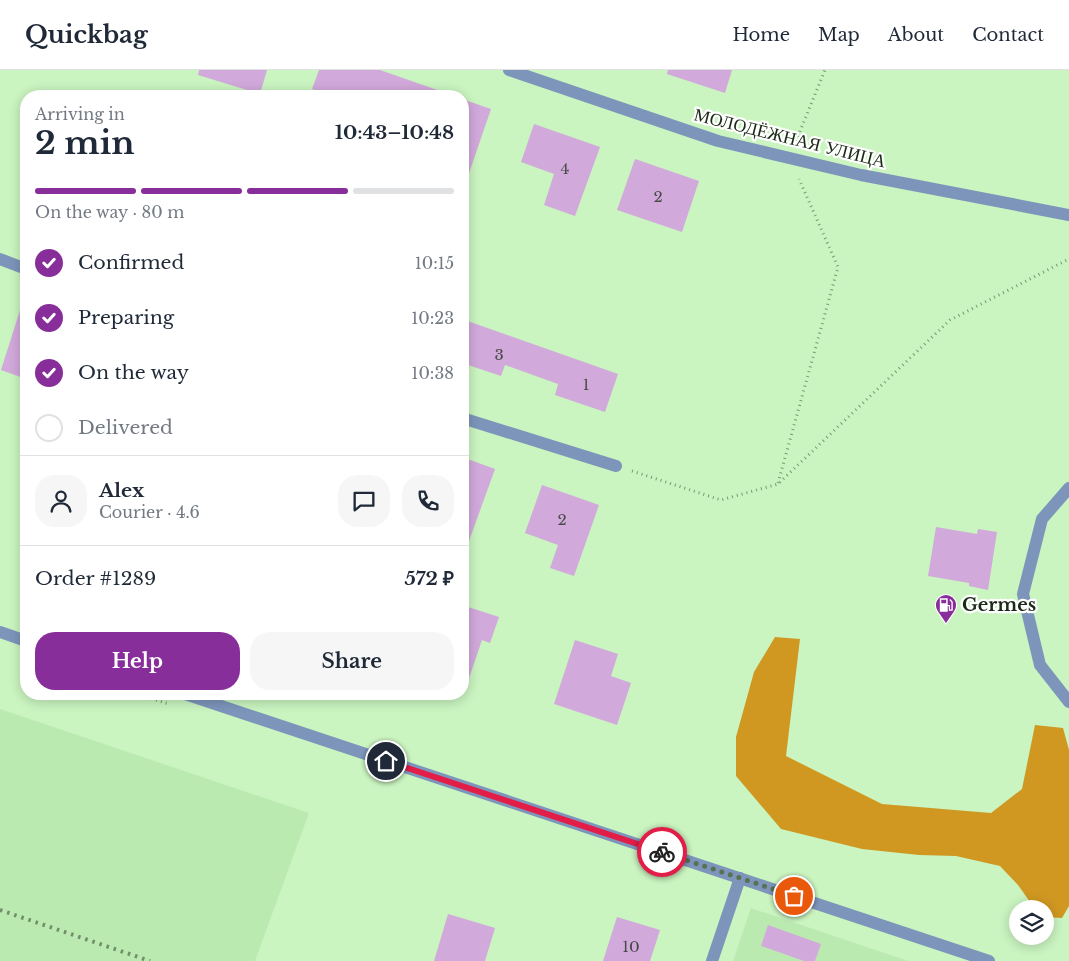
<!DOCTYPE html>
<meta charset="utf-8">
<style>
body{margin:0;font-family:"Libre Baskerville",serif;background:#f6f6f7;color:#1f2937;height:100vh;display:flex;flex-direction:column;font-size:19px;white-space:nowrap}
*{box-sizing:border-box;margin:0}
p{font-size:16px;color:#747a83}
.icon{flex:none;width:28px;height:28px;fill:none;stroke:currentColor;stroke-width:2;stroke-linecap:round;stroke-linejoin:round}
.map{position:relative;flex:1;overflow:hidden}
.side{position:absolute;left:20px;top:20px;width:449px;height:610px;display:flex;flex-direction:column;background:#fff;border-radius:20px;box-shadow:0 2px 12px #0003}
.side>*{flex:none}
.tools{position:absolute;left:1009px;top:830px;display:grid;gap:10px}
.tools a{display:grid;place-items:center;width:45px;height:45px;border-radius:50%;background:#fff;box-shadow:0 2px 12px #0003;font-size:25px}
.pin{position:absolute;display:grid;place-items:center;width:42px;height:42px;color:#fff;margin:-21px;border:2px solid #fff;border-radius:50%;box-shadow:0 1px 5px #0007}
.courier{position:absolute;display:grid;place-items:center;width:50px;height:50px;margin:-25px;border:4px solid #e11d48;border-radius:50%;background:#fff;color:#222;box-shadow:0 1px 6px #0007}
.head em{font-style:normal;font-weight:800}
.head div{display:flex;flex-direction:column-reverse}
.head{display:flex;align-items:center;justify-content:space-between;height:85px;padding:0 15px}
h1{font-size:32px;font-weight:800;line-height:38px}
.bar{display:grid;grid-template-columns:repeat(4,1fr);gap:8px 5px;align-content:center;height:60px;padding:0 15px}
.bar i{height:6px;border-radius:4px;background:#e0e1e3}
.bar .current{background:#872e9a}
.bar p{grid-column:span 4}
.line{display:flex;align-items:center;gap:12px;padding:0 15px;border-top:1px solid #e0e1e3}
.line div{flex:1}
.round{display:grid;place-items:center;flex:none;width:52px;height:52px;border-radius:20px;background:#f6f6f7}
ol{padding:0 15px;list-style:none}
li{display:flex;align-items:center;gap:15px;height:55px}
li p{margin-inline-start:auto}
li .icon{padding:5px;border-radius:50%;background:#872e9a;color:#fff;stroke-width:4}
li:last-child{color:#747a83}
li i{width:28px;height:28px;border:2px solid #e0e1e3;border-radius:50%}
.primary-button{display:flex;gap:10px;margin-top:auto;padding:10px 15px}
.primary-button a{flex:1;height:58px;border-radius:20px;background:#872e9a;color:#fff;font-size:20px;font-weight:800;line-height:58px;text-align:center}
.primary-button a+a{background:#f6f6f7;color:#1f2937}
header{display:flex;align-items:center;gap:30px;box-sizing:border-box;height:70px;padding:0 25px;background:#fff;border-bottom:1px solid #e0e1e3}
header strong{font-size:24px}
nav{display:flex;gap:28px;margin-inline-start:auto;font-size:18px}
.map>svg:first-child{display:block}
.built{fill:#bbeab1}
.forest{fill:#d09821}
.building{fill:#d1a9db}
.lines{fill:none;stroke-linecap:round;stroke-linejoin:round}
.path{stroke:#7b9973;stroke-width:3;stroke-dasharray:1 4;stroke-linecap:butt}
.minor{stroke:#7d95bb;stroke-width:12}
.rail{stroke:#718e6a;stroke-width:4;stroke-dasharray:2.5 5;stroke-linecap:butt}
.done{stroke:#587152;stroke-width:5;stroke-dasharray:0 9}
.route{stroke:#e11d48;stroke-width:6}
.labels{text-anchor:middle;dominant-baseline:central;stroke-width:4.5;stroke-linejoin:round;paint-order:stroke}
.number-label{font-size:15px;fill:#484a47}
.street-label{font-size:18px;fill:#1a2a16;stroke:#fff}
.poi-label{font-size:18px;font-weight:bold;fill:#1a2a16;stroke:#fff;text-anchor:start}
</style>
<header>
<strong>Quickbag</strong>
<nav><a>Home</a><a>Map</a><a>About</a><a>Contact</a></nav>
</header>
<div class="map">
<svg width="1069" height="891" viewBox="0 0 1069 891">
<rect width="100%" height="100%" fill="#caf4c0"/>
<g class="built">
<path d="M 0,639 L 309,743 L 255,891 L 0,891 Z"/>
<path d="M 751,838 L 908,891 L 733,891 Z"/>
</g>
<path class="forest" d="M 775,567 L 800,569 L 786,686 L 882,734 L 991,743 L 1022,719 L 1035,655 L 1063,658 L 1069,680 L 1069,836 L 1062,848 L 1045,847 L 1045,839 L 1035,839 L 1018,815 L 1000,796 L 956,786 L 919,785 L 862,779 L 781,759 L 736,706 L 736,667 L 754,602 Z"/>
<g class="building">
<path d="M 199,0 L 267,0 L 260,24 L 198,5 Z"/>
<path d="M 319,0 L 380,0 L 446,23 L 446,26 L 332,26 L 312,19 Z"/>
<path d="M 668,0 L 732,0 L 725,23 L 667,4 Z"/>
<path d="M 462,29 L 491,39 L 466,112 L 462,112 Z"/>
<path d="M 534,54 L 600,77 L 575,146 L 544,135 L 554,104 L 521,92 Z"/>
<path d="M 635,89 L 699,111 L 682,162 L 617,140 Z"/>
<path d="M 22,234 L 26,235 L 26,309 L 1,300 Z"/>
<path d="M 462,249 L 618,304 L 605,342 L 555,325 L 558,314 L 505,295 L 501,306 L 462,293 Z"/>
<path d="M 462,387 L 495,399 L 465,482 L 462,482 Z"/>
<path d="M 542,415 L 599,435 L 574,506 L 550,498 L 558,475 L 525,463 Z"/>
<path d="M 936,457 L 977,464 L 978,459 L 997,462 L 988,520 L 969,516 L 969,513 L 928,506 Z"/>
<path d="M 462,535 L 499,547 L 490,573 L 482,570 L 466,617 L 462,617 Z"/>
<path d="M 575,570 L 618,584 L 611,606 L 631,613 L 617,655 L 554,634 Z"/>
<path d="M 448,844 L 495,858 L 485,891 L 434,891 Z"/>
<path d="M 617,847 L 660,860 L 650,891 L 603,891 Z"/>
<path d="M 768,855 L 821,874 L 815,891 L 804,891 L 761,876 Z"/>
</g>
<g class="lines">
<g class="path">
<path d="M 796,71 L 825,0"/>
<path d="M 632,401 L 721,430 L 778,414 L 950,250 L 1069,189"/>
<path d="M 778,413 L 838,197 L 799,109"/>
<path d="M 137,624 L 169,634"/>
</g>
<g class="minor">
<path d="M 509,0 L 718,71 L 861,105 L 1069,145"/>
<path d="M 0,189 L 26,199"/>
<path d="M 462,348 L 616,396"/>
<path d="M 1069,418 L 1042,449 L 1023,524 L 1040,595 L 1069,632"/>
<path d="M 0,562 L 26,571"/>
<path d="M 185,624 L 989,891"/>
<path d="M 712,891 L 740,808"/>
</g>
<path class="rail" d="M 0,840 L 150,891"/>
</g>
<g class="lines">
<path class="done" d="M 662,782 L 794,826"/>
<path class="route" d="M 386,691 L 662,782"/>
</g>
<defs>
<g id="fuel-pin" transform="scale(1.125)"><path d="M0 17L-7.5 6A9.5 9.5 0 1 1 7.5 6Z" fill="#872e9a" stroke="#fff"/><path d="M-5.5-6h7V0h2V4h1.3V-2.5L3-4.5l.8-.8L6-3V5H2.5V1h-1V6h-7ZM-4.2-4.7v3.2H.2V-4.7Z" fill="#fff"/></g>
</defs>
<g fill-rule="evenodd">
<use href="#fuel-pin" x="946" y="535"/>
</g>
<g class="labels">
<g class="number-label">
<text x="565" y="98">4</text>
<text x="658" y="126">2</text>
<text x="499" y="284">3</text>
<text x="586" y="314">1</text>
<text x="562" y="449">2</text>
<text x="631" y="876">10</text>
</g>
<g class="street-label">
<text transform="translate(790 68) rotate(14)">МОЛОДЁЖНАЯ УЛИЦА</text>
</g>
<g class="poi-label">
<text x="962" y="535">Germes</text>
</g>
</g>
</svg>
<div class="tools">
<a><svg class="icon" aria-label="layers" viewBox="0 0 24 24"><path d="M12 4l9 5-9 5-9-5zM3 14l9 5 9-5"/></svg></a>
</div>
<div class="pin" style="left:794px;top:826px;background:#ea580c"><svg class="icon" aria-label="bag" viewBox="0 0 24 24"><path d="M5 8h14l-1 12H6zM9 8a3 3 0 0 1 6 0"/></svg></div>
<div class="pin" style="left:386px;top:691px;background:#1f2937"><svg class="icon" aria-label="home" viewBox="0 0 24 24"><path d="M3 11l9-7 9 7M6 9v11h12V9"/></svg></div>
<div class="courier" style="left:662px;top:782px"><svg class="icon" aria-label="bike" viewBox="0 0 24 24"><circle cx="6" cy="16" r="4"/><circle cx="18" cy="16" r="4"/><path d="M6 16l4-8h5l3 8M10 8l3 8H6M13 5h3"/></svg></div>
<section class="side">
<div class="head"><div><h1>2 min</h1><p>Arriving in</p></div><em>10:43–10:48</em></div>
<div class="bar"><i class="current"></i><i class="current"></i><i class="current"></i><i></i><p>On the way · 80 m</p></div>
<ol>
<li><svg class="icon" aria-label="check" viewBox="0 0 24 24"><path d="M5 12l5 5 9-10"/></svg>Confirmed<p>10:15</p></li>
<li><svg class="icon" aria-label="check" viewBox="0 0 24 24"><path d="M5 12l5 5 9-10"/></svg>Preparing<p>10:23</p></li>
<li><svg class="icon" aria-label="check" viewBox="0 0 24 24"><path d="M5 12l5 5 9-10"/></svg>On the way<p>10:38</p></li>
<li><i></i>Delivered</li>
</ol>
<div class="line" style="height:90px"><a class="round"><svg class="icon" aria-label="person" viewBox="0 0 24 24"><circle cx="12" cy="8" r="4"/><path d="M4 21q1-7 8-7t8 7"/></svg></a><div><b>Alex</b><p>Courier · 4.6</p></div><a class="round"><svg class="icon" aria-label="chat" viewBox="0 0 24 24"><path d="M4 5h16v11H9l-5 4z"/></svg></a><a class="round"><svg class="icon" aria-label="phone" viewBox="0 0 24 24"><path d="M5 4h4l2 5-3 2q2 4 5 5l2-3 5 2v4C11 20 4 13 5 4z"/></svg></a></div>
<div class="line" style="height:65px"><div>Order #1289</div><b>572 ₽</b></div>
<div class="primary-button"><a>Help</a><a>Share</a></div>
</section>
</div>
